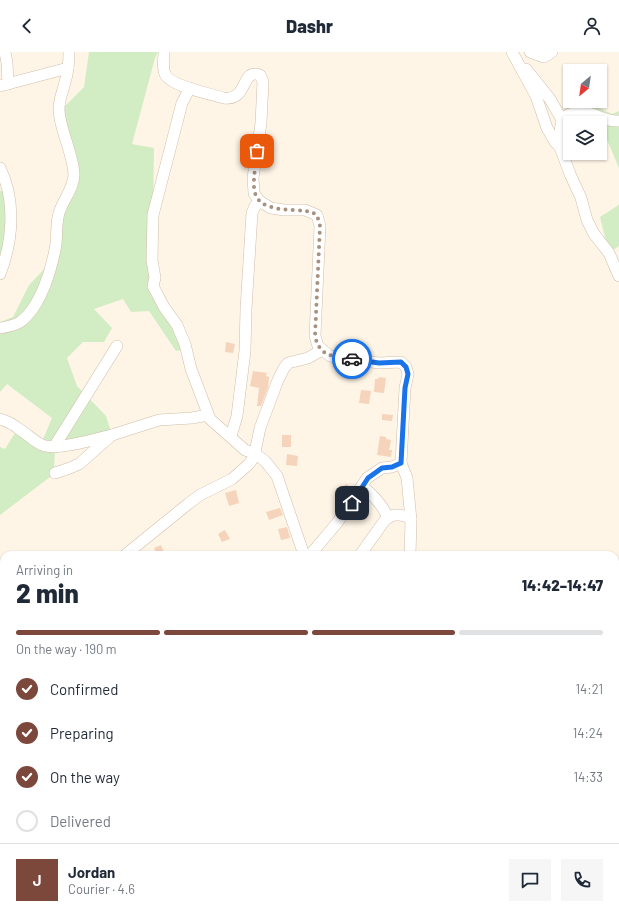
<!DOCTYPE html>
<meta charset="utf-8">
<style>
body{margin:0;font-family:Barlow,sans-serif;background:#f6f6f7;color:#1f2937;height:100vh;display:flex;flex-direction:column;font-size:15px;white-space:nowrap}
*{box-sizing:border-box;margin:0}
p{font-size:13px;color:#747a83}
.icon{flex:none;width:22px;height:22px;fill:none;stroke:currentColor;stroke-width:2;stroke-linecap:round;stroke-linejoin:round}
.map{position:relative;flex:1;overflow:hidden}
.side{position:absolute;left:0px;top:499px;width:619px;height:372px;display:flex;flex-direction:column;background:#fff;border-radius:12px 12px 0 0;box-shadow:0 1px 3px #0004}
.side>*{flex:none}
.needle{width:26px;rotate:209deg}
.tools{position:absolute;left:563px;top:12px;display:grid;gap:8px}
.tools a{display:grid;place-items:center;width:44px;height:44px;border-radius:0px;background:#fff;box-shadow:0 1px 3px #0004;font-size:20px}
.pin{position:absolute;display:grid;place-items:center;width:34px;height:34px;color:#fff;margin:-17px;border-radius:8px;box-shadow:0 2px 6px #0006}
.courier{position:absolute;display:grid;place-items:center;width:40px;height:40px;margin:-20px;border:3px solid #1a73e8;border-radius:50%;background:#fff;color:#222;box-shadow:0 1px 5px #0007}
.headline em{font-style:normal;font-weight:800}
.headline div{display:flex;flex-direction:column-reverse}
.headline{display:flex;align-items:center;justify-content:space-between;height:68px;padding:0 16px}
h1{font-size:26px;font-weight:800;line-height:30px}
.bar{display:grid;grid-template-columns:repeat(4,1fr);gap:6px 4px;align-content:center;height:48px;padding:0 16px}
.bar i{height:5px;border-radius:3px;background:#e0e1e3}
.bar .on{background:#7d483c}
.bar p{grid-column:span 4}
.line{display:flex;align-items:center;gap:10px;padding:0 16px;border-top:1px solid #e0e1e3}
.line div{flex:1}
.round{display:grid;place-items:center;flex:none;width:42px;height:42px;border-radius:0px;background:#f6f6f7}
ol{padding:0 16px;list-style:none}
li{display:flex;align-items:center;gap:12px;height:44px}
li p{margin-inline-start:auto}
li .icon{padding:4px;border-radius:50%;background:#7d483c;color:#fff;stroke-width:4}
li:last-child{color:#747a83}
li i{width:22px;height:22px;border:2px solid #e0e1e3;border-radius:50%}
header{display:flex;justify-content:space-between;align-items:center;height:52px;padding:0 16px;background:#fff;font-size:18px;font-weight:800}
.map>svg:first-child{display:block}
.green{fill:#d2edc3}
.building{fill:#f5d4bb}
.lines{fill:none;stroke-linecap:round;stroke-linejoin:round}
.minor-casing{stroke:#d0bdaa;stroke-width:12}
.minor{stroke:#fff;stroke-width:11}
.done{stroke:#a8917f;stroke-width:4;stroke-dasharray:0 7.2}
.route{stroke:#1a73e8;stroke-width:5}
</style>
<header><svg class="icon" aria-label="back" viewBox="0 0 24 24"><path d="M15 5l-7 7 7 7"/></svg>Dashr<svg class="icon" aria-label="person" viewBox="0 0 24 24"><circle cx="12" cy="8" r="4"/><path d="M4 21q1-7 8-7t8 7"/></svg></header>
<div class="map">
<svg width="619" height="871" viewBox="0 0 619 871">
<rect width="100%" height="100%" fill="#fef5e6"/>
<g class="green">
<path d="M 89,0 L 158,0 L 155,6 L 132,92 L 154,96 L 152,218 L 171,264 L 182,298 L 176,299 L 149,259 L 131,260 L 123,247 L 94,257 L 112,276 L 104,290 L 83,290 L 67,306 L 77,334 L 106,364 L 112,383 L 55,395 L 54,422 L 0,463 L 0,395 L 5,397 L 18,376 L 41,392 L 52,366 L 7,332 L 0,340 L 0,270 L 13,265 L 29,233 L 53,208 L 73,130 L 61,68 L 65,54 L 84,35 Z"/>
<path d="M 585,49 L 612,62 L 619,59 L 619,116 L 605,83 L 600,81 L 600,71 L 574,70 L 568,55 Z"/>
<path d="M 0,139 L 3,139 L 9,192 L 0,222 Z"/>
<path d="M 619,152 L 619,194 L 609,201 L 600,165 L 617,154 Z"/>
<path d="M 615,759 L 619,761 L 619,852 L 615,849 Z"/>
</g>
<g class="building">
<path d="M 226,290 L 235,292 L 233,301 L 225,300 Z"/>
<path d="M 253,319 L 267,321 L 266,324 L 269,325 L 268,336 L 261,354 L 257,354 L 259,336 L 250,334 Z"/>
<path d="M 379,325 L 386,326 L 384,341 L 374,340 L 375,327 L 378,327 Z"/>
<path d="M 361,338 L 371,339 L 369,352 L 359,351 Z"/>
<path d="M 382,362 L 393,363 L 392,369 L 382,368 Z"/>
<rect x="282" y="383" width="9" height="12"/>
<path d="M 380,384 L 386,385 L 386,387 L 391,388 L 389,398 L 392,398 L 391,405 L 377,403 Z"/>
<path d="M 287,402 L 298,404 L 297,414 L 286,413 Z"/>
<path d="M 346,432 L 352,436 L 345,446 L 337,441 Z"/>
<path d="M 236,438 L 239,451 L 229,454 L 225,441 Z"/>
<path d="M 280,456 L 283,463 L 269,468 L 266,460 Z"/>
<path d="M 287,475 L 290,486 L 281,488 L 278,477 Z"/>
<path d="M 225,478 L 230,487 L 222,490 L 218,482 Z"/>
<path d="M 161,493 L 165,503 L 157,503 L 154,496 Z"/>
</g>
<g class="lines">
<g class="minor-casing">
<g id="minor">
<path d="M 5,0 L 7,11 L 8,32"/>
<path d="M 164,0 C 164,7 162,15 165,22 C 170,34 211,42 224,46 C 249,49 240,16 260,23 L 263,30 L 261,71 L 253,126 L 254,141 L 259,149 L 271,156 L 284,158 L 305,158 L 317,163 L 320,174 L 315,284 L 318,294 L 330,304 L 379,311 L 401,310 L 406,315 L 408,322 L 405,336 L 401,411 L 407,426 L 411,468 L 410,503"/>
<path d="M 512,0 L 536,44 L 547,76 L 555,90 L 560,95 L 570,122 L 581,146 L 587,168 L 594,182 L 609,201 L 619,224"/>
<path d="M 530,0 L 544,5 L 552,0"/>
<path d="M 526,17 L 550,47 L 562,68"/>
<path d="M 0,34 L 68,16"/>
<path d="M 190,36 L 182,51 L 153,163 L 152,208 L 155,226 L 153,234 L 164,255 L 177,273 L 185,292 L 191,317 L 210,367 L 245,398 L 254,401 L 265,409 L 277,424 L 304,503"/>
<path d="M 560,95 C 560,87 559,77 562,70 C 566,59 583,58 592,62 C 601,65 609,70 619,69"/>
<path d="M 0,116 C 16,148 13,189 0,222"/>
<path d="M 0,276 C 7,275 14,274 20,270 C 41,255 52,216 56,192 C 57,182 56,171 59,161 C 63,148 74,136 74,122 C 73,101 59,76 59,57 C 59,47 63,39 65,30 C 68,21 69,10 69,0"/>
<path d="M 0,367 C 7,369 13,372 19,377 C 27,382 34,389 42,393 C 56,399 96,387 112,383 L 79,412 L 70,416 L 55,421"/>
<path d="M 112,383 L 159,368 L 192,366 L 208,363"/>
<path d="M 231,384 L 237,364 L 245,299 L 246,257 L 252,161 L 255,154 L 260,149"/>
<path d="M 54,395 L 117,294"/>
<path d="M 362,434 C 373,443 383,453 388,466"/>
<path d="M 125,503 L 188,452 L 200,443 L 232,427 L 249,412 L 254,405 L 260,376 L 278,328 L 284,316 L 288,311 L 308,306 L 322,298"/>
<path d="M 310,503 L 337,471 L 367,426 L 382,416 L 392,415 L 401,411"/>
<path d="M 360,503 L 385,468 C 395,460 400,463 411,466"/>
<path d="M 0,581 L 4,583"/>
<path d="M 0,669 L 4,669"/>
<path d="M 615,722 L 619,728"/>
<path d="M 0,766 L 4,767"/>
<path d="M 525,867 L 538,871"/>
<path d="M 207,871 L 210,867"/>
<path d="M 413,871 L 415,867"/>
</g>
</g>
<use href="#minor" class="minor"/>
</g>
<g class="lines">
<path class="done" d="M 257,99 C 253,138 245,156 293,158 C 302,159 309,158 317,163 L 320,174 L 315,284 C 320,306 334,304 352,307"/>
<path class="route" d="M 352,451 L 368,426 L 382,416 L 392,415 L 401,411 L 405,336 L 408,322 L 406,315 L 401,310 L 379,311 L 352,307"/>
</g>
</svg>
<div class="tools">
<a><svg class="needle" viewBox="-14 -14 28 28"><path d="M0-13l5 13h-10z" fill="#e53935"/><path d="M0 13l5-13h-10z" fill="#747a83"/></svg></a>
<a><svg class="icon" aria-label="layers" viewBox="0 0 24 24"><path d="M12 4l9 5-9 5-9-5zM3 14l9 5 9-5"/></svg></a>
</div>
<div class="pin" style="left:257px;top:99px;background:#ea580c"><svg class="icon" aria-label="bag" viewBox="0 0 24 24"><path d="M5 8h14l-1 12H6zM9 8a3 3 0 0 1 6 0"/></svg></div>
<div class="pin" style="left:352px;top:451px;background:#1f2937"><svg class="icon" aria-label="home" viewBox="0 0 24 24"><path d="M3 11l9-7 9 7M6 9v11h12V9"/></svg></div>
<div class="courier" style="left:352px;top:307px"><svg class="icon" aria-label="car" viewBox="0 0 24 24"><path d="M5 17H2v-5l4-1 3-4h7l3 4 3 1v5h-3M9 17h6M6 11h13"/><circle cx="7" cy="17" r="2"/><circle cx="17" cy="17" r="2"/></svg></div>
<section class="side">
<div class="headline"><div><h1>2 min</h1><p>Arriving in</p></div><em>14:42–14:47</em></div>
<div class="bar"><i class="on"></i><i class="on"></i><i class="on"></i><i></i><p>On the way · 190 m</p></div>
<ol>
<li><svg class="icon" aria-label="check" viewBox="0 0 24 24"><path d="M5 12l5 5 9-10"/></svg>Confirmed<p>14:21</p></li>
<li><svg class="icon" aria-label="check" viewBox="0 0 24 24"><path d="M5 12l5 5 9-10"/></svg>Preparing<p>14:24</p></li>
<li><svg class="icon" aria-label="check" viewBox="0 0 24 24"><path d="M5 12l5 5 9-10"/></svg>On the way<p>14:33</p></li>
<li><i></i>Delivered</li>
</ol>
<div class="line" style="height:72px"><b class="round" style="background:#7d483c;color:#fff">J</b><div><b>Jordan</b><p>Courier · 4.6</p></div><a class="round"><svg class="icon" aria-label="chat" viewBox="0 0 24 24"><path d="M4 5h16v11H9l-5 4z"/></svg></a><a class="round"><svg class="icon" aria-label="phone" viewBox="0 0 24 24"><path d="M5 4h4l2 5-3 2q2 4 5 5l2-3 5 2v4C11 20 4 13 5 4z"/></svg></a></div>
</section>
</div>
